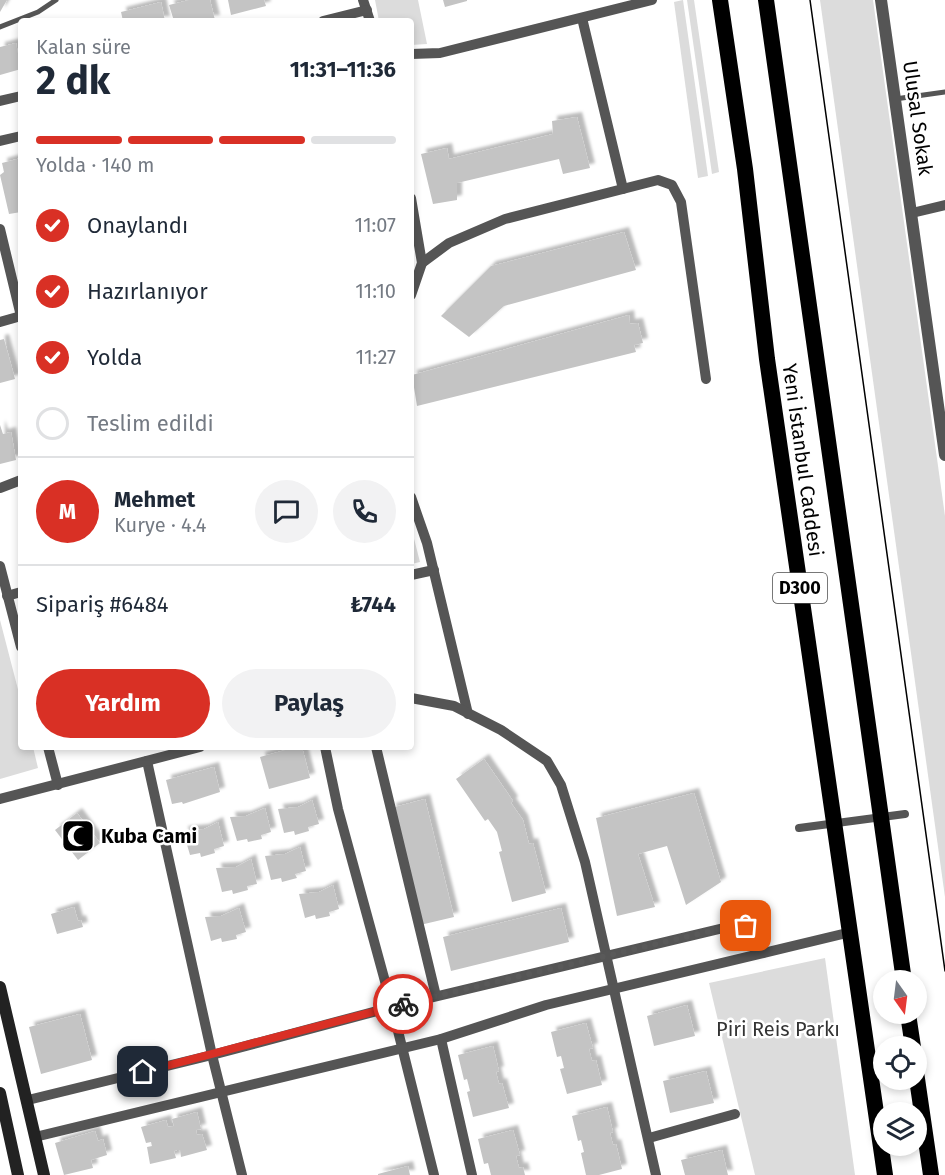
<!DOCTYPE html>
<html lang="tr">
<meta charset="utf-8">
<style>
body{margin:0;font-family:"Fira Sans",sans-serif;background:#f2f2f3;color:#1f2937;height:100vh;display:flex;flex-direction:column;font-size:22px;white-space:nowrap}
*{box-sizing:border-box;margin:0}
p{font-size:20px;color:#747a83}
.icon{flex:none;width:33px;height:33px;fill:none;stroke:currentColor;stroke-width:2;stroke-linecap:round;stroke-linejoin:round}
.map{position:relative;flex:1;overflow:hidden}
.panel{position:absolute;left:18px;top:18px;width:396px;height:732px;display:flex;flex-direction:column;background:#fff;border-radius:6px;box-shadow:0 3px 9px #0003}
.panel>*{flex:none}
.needle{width:39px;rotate:166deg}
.controls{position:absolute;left:873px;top:970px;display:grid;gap:12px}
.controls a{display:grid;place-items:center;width:54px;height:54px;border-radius:50%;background:#fff;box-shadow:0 3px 9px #0003;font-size:30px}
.pin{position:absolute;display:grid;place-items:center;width:51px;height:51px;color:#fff;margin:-26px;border-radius:12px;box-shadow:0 3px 9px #0006}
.courier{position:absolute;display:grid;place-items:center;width:60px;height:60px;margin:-30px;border:4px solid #d93025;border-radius:50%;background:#fff;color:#222;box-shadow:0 2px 8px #0007}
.overview em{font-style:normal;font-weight:700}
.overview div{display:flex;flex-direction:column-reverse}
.overview{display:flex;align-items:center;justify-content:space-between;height:102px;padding:0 18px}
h1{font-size:39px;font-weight:700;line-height:45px}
.bar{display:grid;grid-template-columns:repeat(4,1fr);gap:9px 6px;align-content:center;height:72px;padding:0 18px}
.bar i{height:8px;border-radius:4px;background:#e0e1e3}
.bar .on{background:#d93025}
.bar p{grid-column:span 4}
.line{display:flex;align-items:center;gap:15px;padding:0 18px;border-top:2px solid #e0e1e3}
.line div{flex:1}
.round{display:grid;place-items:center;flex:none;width:63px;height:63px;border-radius:32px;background:#f2f2f3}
ol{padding:0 18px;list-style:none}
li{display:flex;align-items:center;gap:18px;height:66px}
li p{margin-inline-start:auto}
li .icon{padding:6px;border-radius:50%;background:#d93025;color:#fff;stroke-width:4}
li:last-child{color:#747a83}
li i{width:33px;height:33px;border:3px solid #e0e1e3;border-radius:50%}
.cta{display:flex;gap:12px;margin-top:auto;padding:12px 18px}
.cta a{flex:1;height:69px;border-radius:36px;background:#d93025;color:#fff;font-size:24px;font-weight:700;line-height:69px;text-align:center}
.cta a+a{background:#f2f2f3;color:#1f2937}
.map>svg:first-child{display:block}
.green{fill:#dcdcdc}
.building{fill:#c4c4c4;filter:url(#shadow)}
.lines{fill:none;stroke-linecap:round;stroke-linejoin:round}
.service{stroke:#555;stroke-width:5}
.pedestrian{stroke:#555;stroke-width:8}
.minor{stroke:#555;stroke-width:10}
.tertiary{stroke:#555;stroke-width:12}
.secondary{stroke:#222;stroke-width:12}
.trunk{stroke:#000;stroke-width:16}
.tram{stroke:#000;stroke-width:1.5}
.done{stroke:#595959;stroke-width:6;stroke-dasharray:0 10.8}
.route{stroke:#d93025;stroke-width:8}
.labels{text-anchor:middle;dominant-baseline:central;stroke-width:5;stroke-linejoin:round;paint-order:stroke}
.shield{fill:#fff;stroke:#4c4c4c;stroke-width:1.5}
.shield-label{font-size:18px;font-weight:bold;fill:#000}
.street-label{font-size:20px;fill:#000;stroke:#fff}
.poi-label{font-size:20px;font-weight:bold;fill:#000;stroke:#fff;text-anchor:start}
.park-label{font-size:20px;fill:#333;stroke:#fff}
</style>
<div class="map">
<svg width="945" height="1175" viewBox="0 0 945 1175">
<defs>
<filter id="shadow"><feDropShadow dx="5" dy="-5" stdDeviation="1.5" flood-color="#0004"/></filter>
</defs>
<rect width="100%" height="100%" fill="#fff"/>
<g class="green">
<path d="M 375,0 L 418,0 L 427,44 L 411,45 L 411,21 L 379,21 Z"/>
<path d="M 683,0 L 708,176 L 698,178 L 674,2 Z"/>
<path d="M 687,0 L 694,0 L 719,172 L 712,174 Z"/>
<path d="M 820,0 L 873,0 L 945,516 L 945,897 Z"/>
<path d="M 411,527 L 420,562 L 411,564 Z"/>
<path d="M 0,620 L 21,701 L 21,747 L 33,747 L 38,768 L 0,779 Z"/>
<path d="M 825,958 L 855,1175 L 755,1175 L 709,983 Z"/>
</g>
<g class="building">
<path d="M 0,0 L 7,0 L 0,12 Z"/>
<path d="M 189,0 L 210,0 L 215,20 L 174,21 L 169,5 Z"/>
<path d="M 228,0 L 264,0 L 266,6 L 231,15 Z"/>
<path d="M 443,0 L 467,0 L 467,1 L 445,7 Z"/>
<path d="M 161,2 L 165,21 L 123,21 L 121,12 Z"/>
<path d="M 16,43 L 21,69 L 0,75 L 0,47 Z"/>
<path d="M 577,117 L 590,168 L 563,174 L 559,159 L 457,183 L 457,200 L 433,204 L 421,154 L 447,148 L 449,159 L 553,134 L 552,121 Z"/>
<path d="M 21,158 L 21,212 L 9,214 L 0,175 L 4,172 L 2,163 Z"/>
<path d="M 624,232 L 636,270 L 504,306 L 469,337 L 441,316 L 491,266 Z"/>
<path d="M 629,315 L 630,324 L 638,323 L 643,343 L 634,345 L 636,352 L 417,406 L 412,375 Z"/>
<path d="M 4,339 L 15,379 L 0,383 L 0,340 Z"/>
<path d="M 0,425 L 3,434 L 11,432 L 16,460 L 0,464 Z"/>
<path d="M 296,747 L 302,747 L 310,778 L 269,789 L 260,757 Z"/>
<path d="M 484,759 L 513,801 L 511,803 L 523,820 L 529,844 L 533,843 L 546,893 L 512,902 L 499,852 L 502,851 L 497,832 L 488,819 L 485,821 L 456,779 Z"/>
<path d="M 214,767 L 220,792 L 183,804 L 182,802 L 172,804 L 166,780 Z"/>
<path d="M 694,793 L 721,882 L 686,905 L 667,846 L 638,854 L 655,907 L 617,916 L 596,818 Z"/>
<path d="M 425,799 L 454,917 L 420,925 L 391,808 Z"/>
<path d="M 312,800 L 319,824 L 308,827 L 309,831 L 295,835 L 294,831 L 284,833 L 278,809 L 298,807 Z"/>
<path d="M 265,808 L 271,832 L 261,835 L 262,839 L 248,842 L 247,839 L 237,841 L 230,817 L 246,816 Z"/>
<path d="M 77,813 L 100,843 L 78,860 L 55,830 Z"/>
<path d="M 218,822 L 224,846 L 214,849 L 215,853 L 201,857 L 200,853 L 190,855 L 183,831 L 204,829 Z"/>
<path d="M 300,847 L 306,871 L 295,874 L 297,878 L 282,882 L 281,878 L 271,880 L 265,856 L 285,854 Z"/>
<path d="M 251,859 L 257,884 L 247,886 L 248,890 L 233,894 L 232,890 L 222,892 L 216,868 L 236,867 Z"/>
<path d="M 333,885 L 339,909 L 329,912 L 330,916 L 316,919 L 315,915 L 305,918 L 299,894 L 319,892 Z"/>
<path d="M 74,907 L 78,921 L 81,920 L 83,927 L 57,934 L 51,914 Z"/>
<path d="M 239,908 L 246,932 L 236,935 L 237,939 L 222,942 L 221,938 L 211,941 L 205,917 L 221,916 Z"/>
<path d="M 561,908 L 569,942 L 451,971 L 443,937 Z"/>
<path d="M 687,1005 L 695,1036 L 654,1046 L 647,1016 Z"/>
<path d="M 80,1014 L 92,1060 L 41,1074 L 29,1027 Z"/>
<path d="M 586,1023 L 593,1048 L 589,1049 L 592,1061 L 596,1060 L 602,1085 L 567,1094 L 560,1069 L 564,1068 L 561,1056 L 557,1057 L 551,1032 Z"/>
<path d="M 493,1046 L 499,1071 L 496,1072 L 499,1084 L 502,1083 L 509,1108 L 473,1117 L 467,1092 L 470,1091 L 467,1079 L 464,1080 L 458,1055 Z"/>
<path d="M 706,1071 L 714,1103 L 670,1113 L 663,1081 Z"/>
<path d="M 607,1107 L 613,1132 L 610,1133 L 613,1145 L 616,1144 L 622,1169 L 599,1175 L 586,1175 L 581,1153 L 584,1152 L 581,1140 L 578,1141 L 572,1116 Z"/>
<path d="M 197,1112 L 201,1129 L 196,1130 L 197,1135 L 202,1134 L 207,1150 L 181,1157 L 180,1150 L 177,1150 L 174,1151 L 176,1158 L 150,1164 L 147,1147 L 152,1146 L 151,1142 L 146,1143 L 141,1127 L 166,1120 L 168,1127 L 174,1126 L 172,1119 Z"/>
<path d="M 513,1130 L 520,1155 L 516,1156 L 519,1168 L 523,1167 L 525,1175 L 491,1175 L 488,1163 L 484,1164 L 478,1139 Z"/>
<path d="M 95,1131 L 98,1141 L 103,1139 L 107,1155 L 91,1160 L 93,1168 L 64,1175 L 55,1143 Z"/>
<path d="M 722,1150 L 728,1175 L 685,1175 L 681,1160 Z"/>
<path d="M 408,1166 L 410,1175 L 378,1175 L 378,1174 Z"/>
</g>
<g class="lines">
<g class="service">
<path d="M 0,27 L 38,12 L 56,0"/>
<path d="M 895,99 L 945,92"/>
</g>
<path class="pedestrian" d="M 799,828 L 905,814"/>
<g class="minor">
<path d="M 363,0 L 370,21"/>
<path d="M 582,18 L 623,189"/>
<path d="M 323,21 L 367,10"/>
<path d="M 411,54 L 440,53 L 652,0"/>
<path d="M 0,101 L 21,96"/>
<path d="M 0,141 L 21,136"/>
<path d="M 411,198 L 422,263 L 411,295"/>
<path d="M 912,213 L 945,205"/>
<path d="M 0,229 L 21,316"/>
<path d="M 422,263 L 449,243 L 505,219 L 658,180 L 672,185 L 681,202 L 706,379"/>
<path d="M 0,322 L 21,316"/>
<path d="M 0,488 L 21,480"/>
<path d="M 411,497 L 427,543 L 468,714"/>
<path d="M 0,566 L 21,647"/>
<path d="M 411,575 L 434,570"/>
<path d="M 7,596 L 21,592"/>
<path d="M 411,698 L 454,706 L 501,730 L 547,761 L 561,785 L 585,862 L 656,1175"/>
<path d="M 48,747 L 58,785"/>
<path d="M 325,747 L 338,809 L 392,1007 L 434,1175"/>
<path d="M 376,747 L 436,996"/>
<path d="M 147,761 L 212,1055 L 242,1175"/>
<path d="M 0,799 L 200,747"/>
<path d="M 441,1039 L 472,1175"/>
<path d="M 28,1100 L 212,1055 L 392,1007 L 732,926 L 746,926 L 758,932 L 763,953"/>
<path d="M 35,1137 L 441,1039 L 546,1005 L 851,932"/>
<path d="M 649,1138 L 735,1114"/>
</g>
<path class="tertiary" d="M 881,0 L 945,455"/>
<g class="secondary">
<path d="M 0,987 L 44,1175"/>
<path d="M 0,1093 L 18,1175"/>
</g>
<g class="trunk">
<path d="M 720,0 L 745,169 L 767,359 L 885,1175"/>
<path d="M 766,0 L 904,981"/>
<path d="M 908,1014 L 913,1047"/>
<path d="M 916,1072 L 931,1175"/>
</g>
<path class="tram" d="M 810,0 L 945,971"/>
</g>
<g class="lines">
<path class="done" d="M 403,1004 L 732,926 L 746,926"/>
<path class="route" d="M 143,1072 L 403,1004"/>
</g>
<defs>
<g id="mosque-square" transform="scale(1.725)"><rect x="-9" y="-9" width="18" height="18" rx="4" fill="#000" stroke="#fff"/><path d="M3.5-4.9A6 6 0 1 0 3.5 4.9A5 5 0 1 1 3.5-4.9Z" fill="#fff"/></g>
</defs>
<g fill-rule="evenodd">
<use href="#mosque-square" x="78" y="836"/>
</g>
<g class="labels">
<rect class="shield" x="773" y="573" width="54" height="30" rx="4.5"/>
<g class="shield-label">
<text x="800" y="588">D300</text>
</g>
<g class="street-label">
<text transform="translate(918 118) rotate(82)">Ulusal Sokak</text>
<text transform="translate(803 460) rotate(82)">Yeni İstanbul Caddesi</text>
</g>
<g class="poi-label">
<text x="101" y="836">Kuba Cami</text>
</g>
<g class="park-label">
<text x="778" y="1029">Piri Reis Parkı</text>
</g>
</g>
</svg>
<div class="controls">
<a><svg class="needle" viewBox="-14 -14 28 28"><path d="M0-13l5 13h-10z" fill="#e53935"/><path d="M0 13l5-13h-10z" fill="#747a83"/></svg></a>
<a><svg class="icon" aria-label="locate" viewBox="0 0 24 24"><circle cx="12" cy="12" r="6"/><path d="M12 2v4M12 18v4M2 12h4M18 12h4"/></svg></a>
<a><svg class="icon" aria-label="layers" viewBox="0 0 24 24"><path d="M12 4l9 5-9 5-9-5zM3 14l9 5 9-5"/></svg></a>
</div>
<div class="pin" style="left:746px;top:926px;background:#ea580c"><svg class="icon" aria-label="bag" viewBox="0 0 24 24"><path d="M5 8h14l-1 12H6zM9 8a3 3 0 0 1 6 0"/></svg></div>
<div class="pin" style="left:143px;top:1072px;background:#1f2937"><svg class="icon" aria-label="home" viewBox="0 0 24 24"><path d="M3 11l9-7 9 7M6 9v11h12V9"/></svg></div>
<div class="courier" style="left:403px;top:1004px"><svg class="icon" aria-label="bike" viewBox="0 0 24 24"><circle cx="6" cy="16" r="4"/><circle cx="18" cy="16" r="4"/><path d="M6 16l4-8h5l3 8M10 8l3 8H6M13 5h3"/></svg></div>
<section class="panel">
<div class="overview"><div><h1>2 dk</h1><p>Kalan süre</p></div><em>11:31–11:36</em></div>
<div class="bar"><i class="on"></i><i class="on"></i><i class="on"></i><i></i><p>Yolda · 140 m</p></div>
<ol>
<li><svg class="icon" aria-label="check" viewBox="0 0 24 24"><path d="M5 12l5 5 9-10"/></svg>Onaylandı<p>11:07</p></li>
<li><svg class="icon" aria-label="check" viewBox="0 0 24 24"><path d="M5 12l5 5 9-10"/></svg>Hazırlanıyor<p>11:10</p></li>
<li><svg class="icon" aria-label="check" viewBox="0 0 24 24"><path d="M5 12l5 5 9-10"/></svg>Yolda<p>11:27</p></li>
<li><i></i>Teslim edildi</li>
</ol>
<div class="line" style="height:108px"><b class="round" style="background:#d93025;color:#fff">M</b><div><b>Mehmet</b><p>Kurye · 4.4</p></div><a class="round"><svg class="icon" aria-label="chat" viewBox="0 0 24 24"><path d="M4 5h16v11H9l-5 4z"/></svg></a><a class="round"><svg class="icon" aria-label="phone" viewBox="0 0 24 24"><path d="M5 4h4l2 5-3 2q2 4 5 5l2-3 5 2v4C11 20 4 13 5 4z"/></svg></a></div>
<div class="line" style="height:78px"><div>Sipariş #6484</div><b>₺744</b></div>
<div class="cta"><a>Yardım</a><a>Paylaş</a></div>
</section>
</div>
